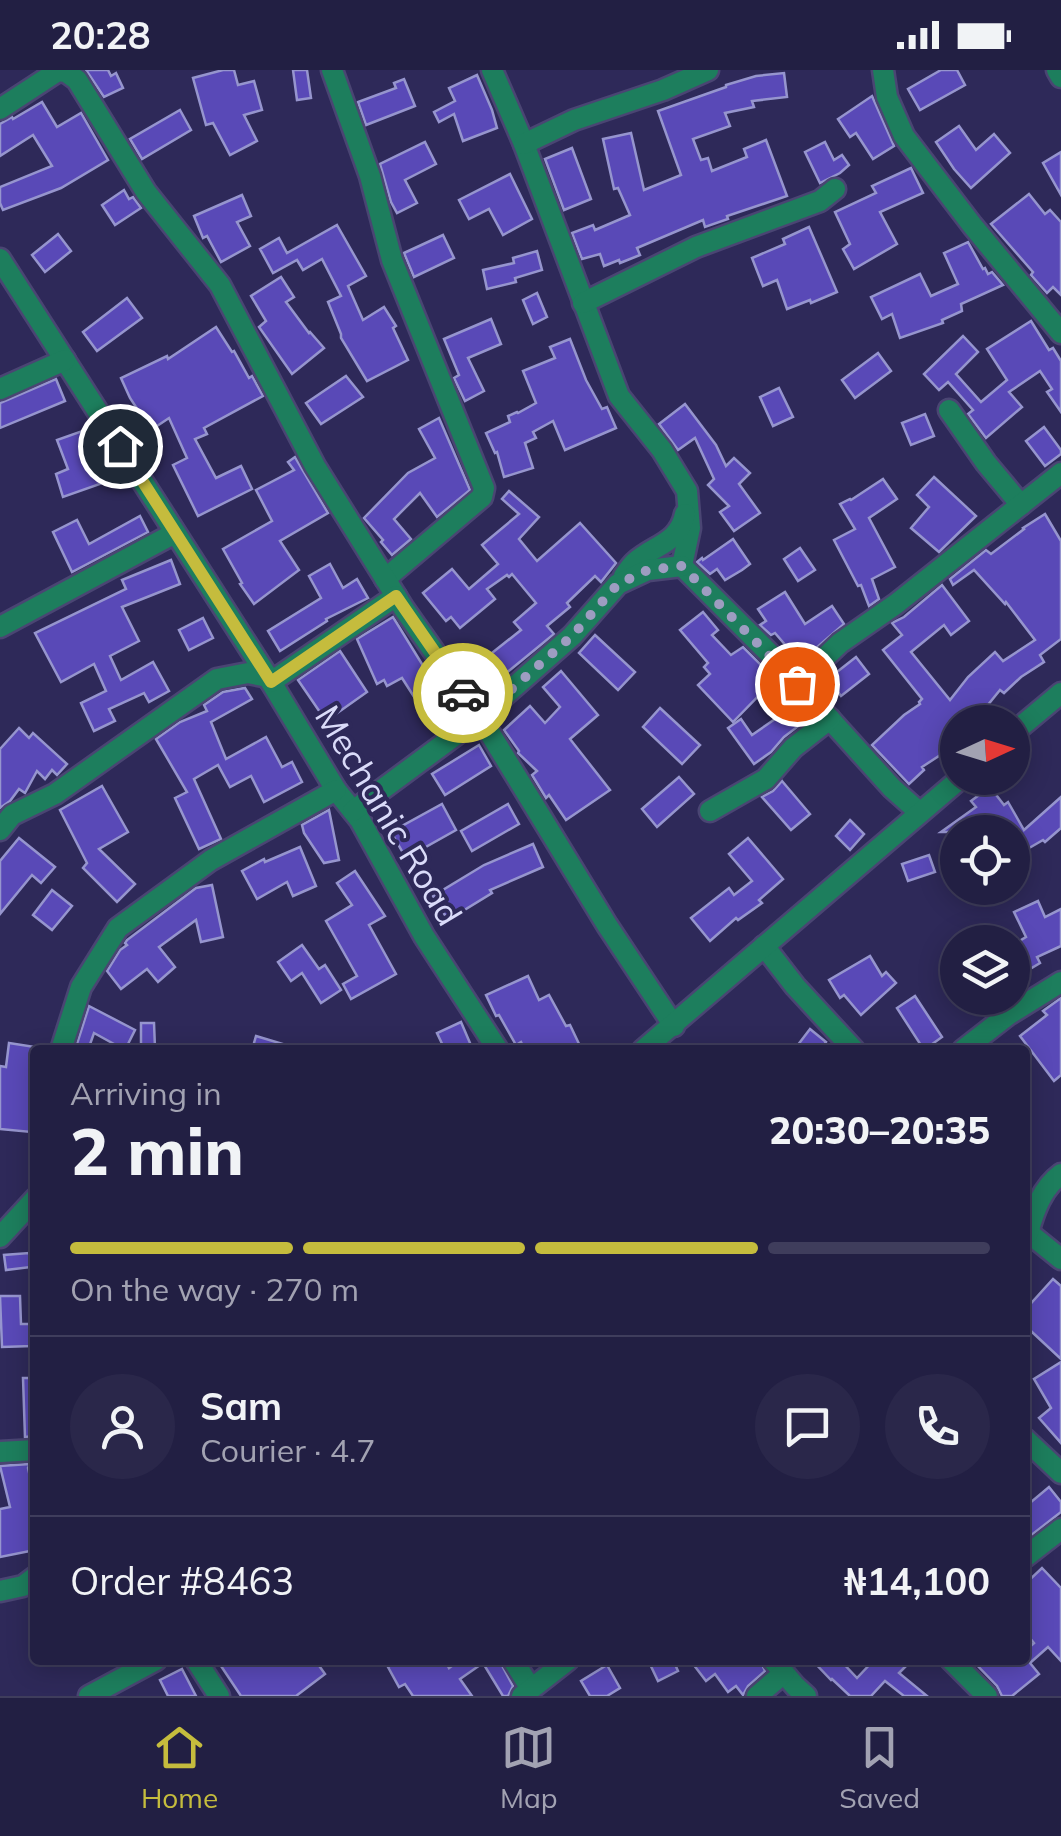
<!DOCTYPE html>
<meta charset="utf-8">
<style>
body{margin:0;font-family:Mulish,sans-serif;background:#2a274a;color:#f1f3f6;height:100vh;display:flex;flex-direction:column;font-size:38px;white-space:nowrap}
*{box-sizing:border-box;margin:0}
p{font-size:32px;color:#a2a2b2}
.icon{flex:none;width:55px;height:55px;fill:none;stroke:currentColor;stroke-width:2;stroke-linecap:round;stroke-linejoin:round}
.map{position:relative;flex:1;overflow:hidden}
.panel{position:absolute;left:30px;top:975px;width:1000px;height:620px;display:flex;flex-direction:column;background:#221f43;border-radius:10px;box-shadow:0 5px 25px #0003,0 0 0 2px #3f3d5c}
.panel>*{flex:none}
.needle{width:65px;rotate:86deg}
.controls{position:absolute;left:940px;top:635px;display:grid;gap:20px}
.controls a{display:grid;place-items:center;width:90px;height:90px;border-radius:50%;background:#221f43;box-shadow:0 5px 25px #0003,0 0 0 2px #3f3d5c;font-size:50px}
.pin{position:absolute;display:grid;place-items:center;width:85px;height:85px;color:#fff;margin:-42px;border:5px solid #fff;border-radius:50%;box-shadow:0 2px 10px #0007}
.courier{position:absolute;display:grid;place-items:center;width:100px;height:100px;margin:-50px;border:8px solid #c5bc3d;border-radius:50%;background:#fff;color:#222;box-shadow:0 2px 12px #0007}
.overview em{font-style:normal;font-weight:800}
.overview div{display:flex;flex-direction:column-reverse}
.overview{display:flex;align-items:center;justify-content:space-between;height:170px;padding:0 40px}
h1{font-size:65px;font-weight:800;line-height:75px}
.bar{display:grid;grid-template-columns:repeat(4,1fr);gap:15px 10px;align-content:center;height:120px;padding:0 40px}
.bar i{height:12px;border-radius:8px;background:#3f3d5c}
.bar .on{background:#c5bc3d}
.bar p{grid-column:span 4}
.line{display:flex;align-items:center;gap:25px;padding:0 40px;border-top:2px solid #3f3d5c}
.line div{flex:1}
.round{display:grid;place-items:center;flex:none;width:105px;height:105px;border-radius:52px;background:#2a274a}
.status{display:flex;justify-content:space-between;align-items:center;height:70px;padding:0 50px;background:#221f43;direction:ltr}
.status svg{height:28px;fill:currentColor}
.tabs{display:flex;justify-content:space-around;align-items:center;height:140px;border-top:2px solid #3f3d5c;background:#221f43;font-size:28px;color:#a2a2b2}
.tabs a{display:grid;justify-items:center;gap:5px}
.tabs .on{color:#c5bc3d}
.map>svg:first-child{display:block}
.building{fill:#5949b7;stroke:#9695ce;stroke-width:2.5}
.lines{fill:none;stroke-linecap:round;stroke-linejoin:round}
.minor-casing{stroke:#4a4573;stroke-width:25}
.minor{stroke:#1d7e5d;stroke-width:20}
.done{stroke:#9e9dc1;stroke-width:10;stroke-dasharray:0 18}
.route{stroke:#c5bc3d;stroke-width:12}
.labels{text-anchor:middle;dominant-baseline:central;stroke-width:8;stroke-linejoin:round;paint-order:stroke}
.street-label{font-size:35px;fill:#dadbf9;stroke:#2e2959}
</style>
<div class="status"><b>20:28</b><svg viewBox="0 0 49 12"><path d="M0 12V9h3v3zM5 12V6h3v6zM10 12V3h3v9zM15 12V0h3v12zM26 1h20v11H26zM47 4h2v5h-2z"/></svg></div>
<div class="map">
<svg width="1061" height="1626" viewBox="0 0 1061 1626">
<rect width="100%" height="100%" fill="#2e2959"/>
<g class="building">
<path d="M 86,0 L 108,0 L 111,6 L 116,3 L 123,18 L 104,27 Z"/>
<path d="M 223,0 L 234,0 L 238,15 L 254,11 L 262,40 L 244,45 L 257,71 L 230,85 L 213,53 L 206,55 L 193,8 Z"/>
<path d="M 293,0 L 307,0 L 311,28 L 297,30 Z"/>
<path d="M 941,0 L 957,0 L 965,15 L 920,40 L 908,19 Z"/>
<path d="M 784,3 L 787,27 L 752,31 L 754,37 L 725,43 L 730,56 L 693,69 L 701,90 L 708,88 L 712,101 L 747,87 L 744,79 L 766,70 L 787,126 L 727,146 L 728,149 L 705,157 L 703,150 L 637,178 L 640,185 L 620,193 L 619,190 L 604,196 L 600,184 L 582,189 L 572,163 L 593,155 L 595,160 L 630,145 L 618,118 L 614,119 L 603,69 L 631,63 L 644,120 L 681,105 L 658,41 L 726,17 L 726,15 L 756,6 Z"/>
<path d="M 477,5 L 492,40 L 497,58 L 463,71 L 454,44 L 439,52 L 434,42 L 455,31 L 449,18 Z"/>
<path d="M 404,9 L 415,36 L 366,55 L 358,32 L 396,18 L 394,13 Z"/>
<path d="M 872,26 L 894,76 L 873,89 L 856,63 L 850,67 L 838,49 Z"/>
<path d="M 42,32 L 57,57 L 81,43 L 108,90 L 61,118 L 3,140 L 0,133 L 0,117 L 52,96 L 33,65 L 0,86 L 0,54 L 12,47 L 13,49 Z"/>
<path d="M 180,40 L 191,60 L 142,89 L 130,69 Z"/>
<path d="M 959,56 L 976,80 L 994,64 L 1010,83 L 971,118 L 954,99 L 936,72 Z"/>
<path d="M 425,72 L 436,94 L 405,110 L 417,133 L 397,143 L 391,132 L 380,94 Z"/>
<path d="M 825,72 L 834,90 L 842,85 L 849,95 L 840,103 L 820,113 L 805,82 Z"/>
<path d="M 572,78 L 591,129 L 564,140 L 545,89 Z"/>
<path d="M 1061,82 L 1061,125 L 1043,93 Z"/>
<path d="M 911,98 L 923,123 L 880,142 L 897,174 L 854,199 L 843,179 L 850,174 L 835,142 L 876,123 L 872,116 Z"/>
<path d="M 510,104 L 532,149 L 503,165 L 489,139 L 469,149 L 459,130 Z"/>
<path d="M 124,120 L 129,129 L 133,127 L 141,138 L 115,155 L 102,135 Z"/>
<path d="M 1029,124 L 1045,144 L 1050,140 L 1061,152 L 1061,225 L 1053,217 L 1047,223 L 1031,205 L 1033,202 L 991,154 Z"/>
<path d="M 242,125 L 251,146 L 237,152 L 250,176 L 221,192 L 207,166 L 203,168 L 194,146 Z"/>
<path d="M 337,155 L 366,206 L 348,216 L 363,250 L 384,237 L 396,256 L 393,258 L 408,290 L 367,311 L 341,268 L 341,264 L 328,232 L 341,226 L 322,189 L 303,200 L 297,190 L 273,203 L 260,179 L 279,168 L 287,183 Z"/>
<path d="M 809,157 L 837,222 L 811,233 L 810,230 L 787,239 L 777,210 L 763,216 L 752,188 L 785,174 L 783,169 Z"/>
<path d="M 58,164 L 71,181 L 45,202 L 32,185 Z"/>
<path d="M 443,165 L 454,188 L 414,207 L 404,183 Z"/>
<path d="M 968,172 L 983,199 L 985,198 L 988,204 L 992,202 L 1003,215 L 961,234 L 962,241 L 942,250 L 943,253 L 900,268 L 892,244 L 882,249 L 871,227 L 920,204 L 931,226 L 958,214 L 944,183 Z"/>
<path d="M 537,181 L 542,200 L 515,208 L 516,212 L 487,219 L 483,200 L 514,193 L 513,188 Z"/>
<path d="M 281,207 L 294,227 L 286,232 L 309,263 L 310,262 L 324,278 L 292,304 L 259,257 L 266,251 L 251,226 Z"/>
<path d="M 537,223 L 547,247 L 533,254 L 523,230 Z"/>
<path d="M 127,228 L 142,248 L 97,281 L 83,262 Z"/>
<path d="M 491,249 L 501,274 L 468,288 L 484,321 L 465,331 L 454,308 L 459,305 L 444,269 Z"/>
<path d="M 1031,251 L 1049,280 L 1053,278 L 1061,291 L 1061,342 L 1047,322 L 1052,319 L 1040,301 L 1009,322 L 1022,337 L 986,368 L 968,344 L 973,340 L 948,312 L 939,320 L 924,304 L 963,266 L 978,282 L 956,304 L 981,332 L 1007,310 L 987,279 Z"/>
<path d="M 216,257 L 232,282 L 234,281 L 249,308 L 252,306 L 263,326 L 204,358 L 207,364 L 195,369 L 216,408 L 241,396 L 252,419 L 198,446 L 173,395 L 187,388 L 169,348 L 151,360 L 130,328 L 121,308 L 167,286 L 168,289 Z"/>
<path d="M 570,269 L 586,310 L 602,339 L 607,337 L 616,358 L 565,380 L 553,351 L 533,362 L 536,368 L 525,373 L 533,398 L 504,407 L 497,382 L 495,383 L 486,363 L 510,352 L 508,346 L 517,342 L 518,343 L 536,333 L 523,301 L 555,288 L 550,277 Z"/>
<path d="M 878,283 L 891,301 L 855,328 L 842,310 Z"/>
<path d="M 346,306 L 363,327 L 321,354 L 306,333 Z"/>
<path d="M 56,309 L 65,331 L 0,358 L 0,333 Z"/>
<path d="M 779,318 L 793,347 L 773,356 L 760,327 Z"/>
<path d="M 685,334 L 716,375 L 726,396 L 734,388 L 750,403 L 739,414 L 760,443 L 734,461 L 720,442 L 729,436 L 708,415 L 714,409 L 695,368 L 678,380 L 659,354 Z"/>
<path d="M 925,344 L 934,366 L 911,375 L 902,353 Z"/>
<path d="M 439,348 L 470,420 L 437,447 L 420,423 L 394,449 L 411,469 L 392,485 L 381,472 L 383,470 L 364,448 L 408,403 L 435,388 L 419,359 Z"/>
<path d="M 1044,357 L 1061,380 L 1061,384 L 1045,396 L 1026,371 Z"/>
<path d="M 88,359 L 99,389 L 106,386 L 114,409 L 63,427 L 56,404 L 68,399 L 57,370 Z"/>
<path d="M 295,387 L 328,443 L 280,471 L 299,500 L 254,534 L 240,514 L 242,513 L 223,479 L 272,451 L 256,420 L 294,400 L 288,392 Z"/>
<path d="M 934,407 L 976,446 L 939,482 L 911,458 L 929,437 L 917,425 Z"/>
<path d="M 883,409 L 897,429 L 869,448 L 895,497 L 872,509 L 879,529 L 869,536 L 861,515 L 858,516 L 834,470 L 855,459 L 840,434 L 850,429 L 851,430 Z"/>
<path d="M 509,421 L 539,447 L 519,469 L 537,491 L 580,453 L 616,493 L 601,512 L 595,506 L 567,533 L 570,537 L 547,556 L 554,564 L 483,622 L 468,602 L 521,560 L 514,552 L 536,533 L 512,504 L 509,507 L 507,505 L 487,519 L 495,529 L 460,558 L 451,547 L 446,551 L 423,523 L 452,499 L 469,519 L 498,494 L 482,475 L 519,444 L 502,429 Z"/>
<path d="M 1045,444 L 1061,471 L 1061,569 L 1040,585 L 1044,592 L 1021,607 L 1004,623 L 1000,620 L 974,652 L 958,652 L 958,668 L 947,677 L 948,680 L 922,697 L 924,700 L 909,714 L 872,675 L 904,645 L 920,634 L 919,632 L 922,629 L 883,580 L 902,565 L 892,553 L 904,547 L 942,515 L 969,551 L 951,565 L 944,555 L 911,582 L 950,630 L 968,607 L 995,582 L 1003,591 L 1035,570 L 1006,532 L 1005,534 L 974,500 L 953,515 L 950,509 L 986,480 L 991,484 L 1024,459 L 1023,458 Z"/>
<path d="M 140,446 L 148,462 L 72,502 L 53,462 L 77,450 L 89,474 Z"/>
<path d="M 733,469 L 750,494 L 742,500 L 725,510 L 717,499 L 710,504 L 697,492 L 702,488 L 703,490 Z"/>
<path d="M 800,478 L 815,500 L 798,511 L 784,489 Z"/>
<path d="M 171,490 L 180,514 L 122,537 L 139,571 L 110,586 L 121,610 L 153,592 L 169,621 L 149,632 L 144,623 L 109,639 L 115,651 L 94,661 L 81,633 L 106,621 L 94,594 L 61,612 L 35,563 L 126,519 L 122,510 Z"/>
<path d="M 330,494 L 343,518 L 357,509 L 368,528 L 326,549 L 327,551 L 280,581 L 268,561 L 321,528 L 309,506 Z"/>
<path d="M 785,522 L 805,554 L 832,536 L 844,554 L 800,592 L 775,563 L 771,565 L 760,555 L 766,551 L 758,539 Z"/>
<path d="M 703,542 L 718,560 L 712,565 L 731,585 L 743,577 L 775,609 L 733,652 L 698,615 L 710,604 L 704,597 L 708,593 L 680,560 Z"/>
<path d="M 393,547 L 425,599 L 428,597 L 457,644 L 434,658 L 402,608 L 387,616 L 384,610 L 377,614 L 357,569 Z"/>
<path d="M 203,548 L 213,568 L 189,580 L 179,560 Z"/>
<path d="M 595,565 L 635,602 L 618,620 L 579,583 Z"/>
<path d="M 340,581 L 367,622 L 326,651 L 298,610 Z"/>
<path d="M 856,587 L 869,604 L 841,626 L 828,609 Z"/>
<path d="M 561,601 L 598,645 L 570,669 L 610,720 L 566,750 L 549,725 L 546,728 L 532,705 L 537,701 L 518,683 L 519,681 L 504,660 L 530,636 L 545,653 L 560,637 L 543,617 Z"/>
<path d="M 245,618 L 252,629 L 211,652 L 226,689 L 266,667 L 282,697 L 292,692 L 302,712 L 264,732 L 251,706 L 230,717 L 218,695 L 194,709 L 221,769 L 199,779 L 175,728 L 187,722 L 156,669 L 180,652 L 207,641 L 204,635 L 223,622 Z"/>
<path d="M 794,636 L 805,651 L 784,667 L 771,682 L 754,694 L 728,658 L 741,649 L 752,665 Z"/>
<path d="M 660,638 L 700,675 L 682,694 L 643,657 Z"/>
<path d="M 19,658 L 29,668 L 33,663 L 67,694 L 57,705 L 52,700 L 45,709 L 37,701 L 25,723 L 19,719 L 10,731 L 0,738 L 0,679 Z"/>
<path d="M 479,675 L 491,696 L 445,725 L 432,704 Z"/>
<path d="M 679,707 L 694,724 L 657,757 L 642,739 Z"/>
<path d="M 782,711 L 810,744 L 791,760 L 762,727 L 773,721 Z"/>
<path d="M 102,716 L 128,762 L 99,779 L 135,814 L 117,832 L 83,798 L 87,793 L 60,740 Z"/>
<path d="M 990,717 L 1004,735 L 1008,732 L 1024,760 L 1061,727 L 1061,758 L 1045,772 L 1043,770 L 1012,788 L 1012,762 L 941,762 L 976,737 L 971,731 Z"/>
<path d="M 442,734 L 456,760 L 406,788 L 391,762 Z"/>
<path d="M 508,734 L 519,754 L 472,781 L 461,761 Z"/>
<path d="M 329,740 L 339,790 L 324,793 L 304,763 L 302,755 Z"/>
<path d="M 850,750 L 864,764 L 850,780 L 836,766 Z"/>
<path d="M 19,768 L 55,797 L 41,813 L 32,805 L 0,844 L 0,791 Z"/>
<path d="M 748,768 L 783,809 L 759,830 L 762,833 L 738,850 L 736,848 L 710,871 L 691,848 L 729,818 L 734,825 L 752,811 L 729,784 Z"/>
<path d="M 533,774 L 543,797 L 490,820 L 492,823 L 448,850 L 433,826 L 484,795 Z"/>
<path d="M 300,777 L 316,816 L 293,826 L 287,812 L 257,829 L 242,801 L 264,789 L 265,792 Z"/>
<path d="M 929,785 L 935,802 L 908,811 L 902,794 Z"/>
<path d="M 355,801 L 385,846 L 369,855 L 396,904 L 351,929 L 343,914 L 357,906 L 326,851 L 352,835 L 337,813 Z"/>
<path d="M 212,815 L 223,867 L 201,872 L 196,850 L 159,877 L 175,897 L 158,912 L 147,899 L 121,919 L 107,901 L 120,880 L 127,875 L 125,873 L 127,870 L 196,818 Z"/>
<path d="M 52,820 L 72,836 L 52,860 L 33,845 Z"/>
<path d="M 1038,831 L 1045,847 L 1061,839 L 1061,876 L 1037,887 L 1040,893 L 1030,899 L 1016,873 L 1026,867 L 1014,842 Z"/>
<path d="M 302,875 L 319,899 L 325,895 L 341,920 L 321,933 L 302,903 L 291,911 L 278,892 Z"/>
<path d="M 870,886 L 882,906 L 886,902 L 896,913 L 861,945 L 844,925 L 840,928 L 829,910 Z"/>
<path d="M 528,906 L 539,930 L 549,925 L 566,956 L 570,955 L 580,976 L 573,980 L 525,980 L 521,972 L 516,975 L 499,945 L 496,946 L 486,925 Z"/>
<path d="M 915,926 L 942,967 L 924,980 L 897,938 Z"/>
<path d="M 1061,928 L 1061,1005 L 1054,1011 L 1020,966 L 1047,945 L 1043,941 Z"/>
<path d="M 89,936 L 135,960 L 125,980 L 94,963 L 88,980 L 75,980 Z"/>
<path d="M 461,952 L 473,980 L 445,980 L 437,963 Z"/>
<path d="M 141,953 L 154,953 L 155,978 L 141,979 Z"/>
<path d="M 810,959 L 826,972 L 820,980 L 794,980 Z"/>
<path d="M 256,966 L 293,977 L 292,980 L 252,980 Z"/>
<path d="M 9,973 L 35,977 L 35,1031 L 31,1062 L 0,1059 L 0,996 L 6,997 Z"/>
<path d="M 29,1183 L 31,1197 L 6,1200 L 4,1185 Z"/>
<path d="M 1053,1209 L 1061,1216 L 1061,1289 L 1032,1262 L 1025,1268 L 1025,1240 Z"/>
<path d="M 0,1226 L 20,1226 L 21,1254 L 32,1254 L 32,1276 L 2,1277 Z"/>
<path d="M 1061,1292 L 1061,1373 L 1039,1348 L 1051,1338 L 1034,1309 Z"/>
<path d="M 23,1308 L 35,1308 L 35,1366 L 25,1367 Z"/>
<path d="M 30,1394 L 28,1398 L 35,1430 L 35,1480 L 0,1487 L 0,1439 L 10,1437 L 0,1396 Z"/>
<path d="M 1049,1417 L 1061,1432 L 1061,1442 L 1025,1470 L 1025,1437 Z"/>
<path d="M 1042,1498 L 1061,1518 L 1061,1591 L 1048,1577 L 1030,1593 L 1039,1604 L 1012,1626 L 1002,1626 L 997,1616 L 972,1590 L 1025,1590 L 1025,1581 L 1034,1573 L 1025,1562 L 1025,1514 Z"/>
<path d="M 217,1590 L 315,1590 L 325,1604 L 296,1626 L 241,1626 Z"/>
<path d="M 401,1590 L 445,1590 L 449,1598 L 460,1590 L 499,1590 L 513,1616 L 508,1626 L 503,1626 L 483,1593 L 460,1609 L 472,1626 L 413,1626 L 405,1614 L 399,1617 L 388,1597 Z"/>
<path d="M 648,1590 L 673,1590 L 678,1601 L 658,1611 Z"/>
<path d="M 690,1590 L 760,1590 L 765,1601 L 748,1616 L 743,1625 L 736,1616 L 728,1622 L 715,1604 L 706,1611 Z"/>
<path d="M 812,1590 L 840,1590 L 857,1608 L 874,1590 L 912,1590 L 899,1603 L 927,1626 L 904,1626 L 885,1611 L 871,1626 L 850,1626 L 832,1609 L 831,1610 Z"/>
<path d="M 607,1595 L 620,1618 L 607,1626 L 590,1626 L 581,1611 Z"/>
<path d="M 182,1599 L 196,1626 L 168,1626 L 160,1610 Z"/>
</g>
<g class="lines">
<g class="minor-casing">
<g id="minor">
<path d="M 332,0 L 370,106 L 392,190 L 484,418 L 482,427 L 385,509"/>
<path d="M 492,0 L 524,74 L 619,326 L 662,380 L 687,421 L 690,458 L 682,496 L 782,596 L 892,718 L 919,742"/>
<path d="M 883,0 L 887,27 L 904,66 L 972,155 L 1061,263"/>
<path d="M 1057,0 L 1061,7"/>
<path d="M 0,39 L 58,1 L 66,2 L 77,10 L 146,122 L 220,215 L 315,396 L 404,539 L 480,647 L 607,855 L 674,956"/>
<path d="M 524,74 L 574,50 L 663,20 L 708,0"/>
<path d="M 0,189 L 271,612 L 336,720 L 360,750 L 424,866 L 498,980"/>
<path d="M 583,233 L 696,177 L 820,131 L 835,119"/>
<path d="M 0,319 L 65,290"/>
<path d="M 949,340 L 986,393 L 1021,435"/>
<path d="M 624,506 C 627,502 630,497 634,493 C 653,475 679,474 685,444"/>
<path d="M 0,557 L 175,463"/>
<path d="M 271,612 L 396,526"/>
<path d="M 797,614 L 840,573 L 896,534 L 1061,403"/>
<path d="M 1012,664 L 1061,623"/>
<path d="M 353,741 L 480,647 L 572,566 L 618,514 L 648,500 L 682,496"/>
<path d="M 710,741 L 766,709 L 793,678 L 830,649"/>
<path d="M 0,760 L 12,745 L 55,724 L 217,609 L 248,603 L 268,607"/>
<path d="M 764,876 L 795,916 L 854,980"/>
<path d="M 61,980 L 81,917 L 118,858 L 211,790 L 336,720"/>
<path d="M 643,980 L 961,708"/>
<path d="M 963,980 L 1008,945 L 1061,912"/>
<path d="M 1025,1160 L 1061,1189"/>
<path d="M 1028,1163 C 1034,1141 1042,1118 1061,1104"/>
<path d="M 0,1167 L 35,1129"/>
<path d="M 1025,1369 L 1061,1403"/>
<path d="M 0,1382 L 35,1380"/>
<path d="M 1025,1487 L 1061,1459"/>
<path d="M 0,1521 L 23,1516 L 35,1507"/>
<path d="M 196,1590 L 219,1626"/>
<path d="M 513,1590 L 531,1619"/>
<path d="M 773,1590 L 795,1616 L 806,1626"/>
<path d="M 951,1590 L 987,1626"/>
<path d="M 89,1626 L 156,1590"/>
<path d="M 522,1626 L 568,1590"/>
<path d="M 757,1626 L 784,1603"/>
</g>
</g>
<use href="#minor" class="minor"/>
</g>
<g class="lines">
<path class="done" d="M 463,623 L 480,647 L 572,566 L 618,514 L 648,500 L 682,496 L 797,614"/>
<path class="route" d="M 120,376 L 271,612 L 396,526 L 463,623"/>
</g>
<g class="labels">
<g class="street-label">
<text transform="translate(389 745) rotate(59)">Mechanic Road</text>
</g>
</g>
</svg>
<div class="controls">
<a><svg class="needle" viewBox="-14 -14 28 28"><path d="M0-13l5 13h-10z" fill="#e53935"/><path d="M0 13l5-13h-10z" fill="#a2a2b2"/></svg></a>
<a><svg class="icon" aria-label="locate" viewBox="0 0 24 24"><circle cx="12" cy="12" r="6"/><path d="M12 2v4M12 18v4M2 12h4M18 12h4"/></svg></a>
<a><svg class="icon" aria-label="layers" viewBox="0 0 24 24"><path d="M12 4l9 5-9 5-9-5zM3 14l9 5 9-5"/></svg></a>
</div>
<div class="pin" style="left:797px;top:614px;background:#ea580c"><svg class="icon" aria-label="bag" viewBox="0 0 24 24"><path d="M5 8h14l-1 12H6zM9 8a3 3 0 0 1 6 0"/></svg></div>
<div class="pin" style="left:120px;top:376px;background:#1f2937"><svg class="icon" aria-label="home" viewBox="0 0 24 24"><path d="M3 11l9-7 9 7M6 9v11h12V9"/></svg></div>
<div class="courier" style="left:463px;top:623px"><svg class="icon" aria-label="car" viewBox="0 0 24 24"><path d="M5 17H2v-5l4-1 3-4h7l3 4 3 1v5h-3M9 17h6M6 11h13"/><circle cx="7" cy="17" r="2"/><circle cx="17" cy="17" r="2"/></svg></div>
<section class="panel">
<div class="overview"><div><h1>2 min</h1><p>Arriving in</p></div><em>20:30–20:35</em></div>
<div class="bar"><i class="on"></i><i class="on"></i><i class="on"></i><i></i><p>On the way · 270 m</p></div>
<div class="line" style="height:180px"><a class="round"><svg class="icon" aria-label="person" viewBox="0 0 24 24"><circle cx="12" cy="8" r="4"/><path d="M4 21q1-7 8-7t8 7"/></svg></a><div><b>Sam</b><p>Courier · 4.7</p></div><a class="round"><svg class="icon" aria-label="chat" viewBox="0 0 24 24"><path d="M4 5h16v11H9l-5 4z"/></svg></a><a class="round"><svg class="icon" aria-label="phone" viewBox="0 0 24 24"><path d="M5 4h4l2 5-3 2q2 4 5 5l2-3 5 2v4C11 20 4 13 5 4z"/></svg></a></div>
<div class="line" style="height:130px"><div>Order #8463</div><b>₦14,100</b></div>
</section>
</div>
<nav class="tabs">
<a class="on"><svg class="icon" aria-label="home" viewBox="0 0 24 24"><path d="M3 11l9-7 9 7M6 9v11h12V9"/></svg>Home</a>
<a><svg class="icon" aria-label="map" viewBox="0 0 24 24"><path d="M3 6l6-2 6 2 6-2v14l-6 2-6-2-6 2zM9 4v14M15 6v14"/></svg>Map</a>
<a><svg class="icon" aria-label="saved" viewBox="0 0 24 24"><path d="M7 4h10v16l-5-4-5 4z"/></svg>Saved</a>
</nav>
